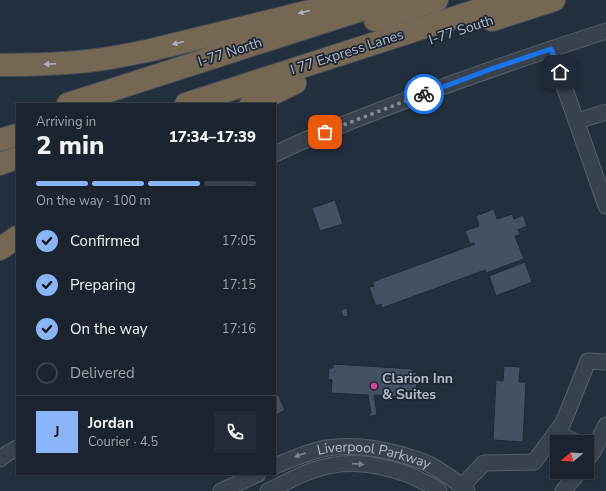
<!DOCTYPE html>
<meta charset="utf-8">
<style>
body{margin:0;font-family:"Nunito Sans",sans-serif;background:#242b36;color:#f1f3f6;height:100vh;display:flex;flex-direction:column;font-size:15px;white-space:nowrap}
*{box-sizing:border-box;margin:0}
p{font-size:13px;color:#a0a4aa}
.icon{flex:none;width:22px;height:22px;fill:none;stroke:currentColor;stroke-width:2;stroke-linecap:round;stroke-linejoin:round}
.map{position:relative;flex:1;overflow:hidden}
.drawer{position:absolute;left:16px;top:103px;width:260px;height:372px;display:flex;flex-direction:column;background:#1b232e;border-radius:0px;box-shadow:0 1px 3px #0004,0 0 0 1px #39404a}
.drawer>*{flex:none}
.needle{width:26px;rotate:252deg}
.fabs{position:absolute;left:550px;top:435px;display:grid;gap:8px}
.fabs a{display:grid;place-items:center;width:44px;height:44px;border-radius:0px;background:#1b232e;box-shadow:0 1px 3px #0004,0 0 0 1px #39404a;font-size:20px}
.pin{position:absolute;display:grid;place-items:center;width:34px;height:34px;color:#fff;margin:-17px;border-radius:8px;box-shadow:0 2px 6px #0006}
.courier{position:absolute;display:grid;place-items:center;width:40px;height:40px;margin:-20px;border:3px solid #1a73e8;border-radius:50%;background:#fff;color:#222;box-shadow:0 1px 5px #0007}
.head em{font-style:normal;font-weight:800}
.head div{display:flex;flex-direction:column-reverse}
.head{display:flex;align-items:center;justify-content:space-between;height:68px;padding:0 20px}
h1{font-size:26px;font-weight:800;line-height:30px}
.bar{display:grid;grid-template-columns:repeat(4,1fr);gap:6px 4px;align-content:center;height:48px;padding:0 20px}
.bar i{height:5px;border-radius:3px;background:#39404a}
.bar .selected{background:#8ab4f8}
.bar p{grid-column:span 4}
.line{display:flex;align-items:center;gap:10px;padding:0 20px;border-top:1px solid #39404a}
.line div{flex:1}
.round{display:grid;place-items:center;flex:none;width:42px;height:42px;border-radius:0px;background:#242b36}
ol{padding:0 20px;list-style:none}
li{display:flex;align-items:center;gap:12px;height:44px}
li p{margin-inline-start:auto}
li .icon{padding:4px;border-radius:50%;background:#8ab4f8;color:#111;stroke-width:4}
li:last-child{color:#a0a4aa}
li i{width:22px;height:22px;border:2px solid #39404a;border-radius:50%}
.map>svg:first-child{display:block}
.building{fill:#455162;stroke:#1f2835}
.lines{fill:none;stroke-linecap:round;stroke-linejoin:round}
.minor-casing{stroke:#565f6c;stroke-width:17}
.highway-casing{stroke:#434c59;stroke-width:24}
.minor{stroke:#38414e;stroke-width:15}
.highway{stroke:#746855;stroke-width:22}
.oneway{fill:#aeb4bd}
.oneway2{fill:#7c8592}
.done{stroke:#828b98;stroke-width:4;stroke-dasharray:0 7.2}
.route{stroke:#1a73e8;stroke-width:5}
.hotel-dot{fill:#d1479c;stroke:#1d2633;stroke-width:1.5}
.labels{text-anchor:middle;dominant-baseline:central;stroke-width:3.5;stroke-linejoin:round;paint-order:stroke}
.street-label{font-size:14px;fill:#b4bcc9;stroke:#1d2633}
.poi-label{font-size:14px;font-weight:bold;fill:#b4bcc9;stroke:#1d2633;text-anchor:start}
</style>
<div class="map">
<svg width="606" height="491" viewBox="0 0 606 491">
<rect width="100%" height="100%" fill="#242f3e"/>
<g class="building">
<path d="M 335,200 L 343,224 L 320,231 L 312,208 Z"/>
<path d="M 494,209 L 497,219 L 512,214 L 514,219 L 523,215 L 527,226 L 518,230 L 520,235 L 515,236 L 524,259 L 486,273 L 485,270 L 382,308 L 381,304 L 376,306 L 369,287 L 374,286 L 372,282 L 475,244 L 474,243 L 470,244 L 465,231 L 479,226 L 476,216 Z"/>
<path d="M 525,262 L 532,282 L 496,296 L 489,276 Z"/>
<path d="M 347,308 L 348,316 L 343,317 L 341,310 Z"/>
<path d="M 333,364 L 413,369 L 413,372 L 417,372 L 416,395 L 411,394 L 411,398 L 374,395 L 377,414 L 373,416 L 367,416 L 371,413 L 368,395 L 331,393 L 332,380 L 328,380 L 329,368 L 333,368 Z"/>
<path d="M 504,366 L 520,367 L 519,382 L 526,382 L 523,442 L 493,440 L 496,380 L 503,381 Z"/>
<path d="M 275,388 L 285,410 L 275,415 Z"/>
</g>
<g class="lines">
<g class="minor-casing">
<g id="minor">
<path d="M 551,49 L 606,206"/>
<path d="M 577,121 L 606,112"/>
<path d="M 275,154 C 296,144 318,134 339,126 C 427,91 516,60 606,31"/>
<path d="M 556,432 L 575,442"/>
<path d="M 0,459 L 8,453 L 17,448"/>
<path d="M 587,460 L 593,452 L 606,425"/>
<path id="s1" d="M 275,466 C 292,459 309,451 327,448 C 353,444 379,448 403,455 C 412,458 421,460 429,464 C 443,472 456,481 467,491"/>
<path d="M 462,486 L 484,463 L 534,462 L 563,423 L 588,361 L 606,362"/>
<path d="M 221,491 L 258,474"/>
<path d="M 268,491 C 289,481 311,468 334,465 C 362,460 401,469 426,483 C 431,485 435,488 439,491"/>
<path d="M 563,491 L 579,472"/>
</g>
</g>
<g class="highway-casing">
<g id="highway">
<path d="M 375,20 L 437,0"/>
<path d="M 492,20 L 554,0"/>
<path d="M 0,65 C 32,65 64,64 96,60 C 113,58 130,54 147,51 L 355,0"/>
<path d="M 68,104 L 392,0"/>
<path d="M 186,104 L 509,0"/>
<path d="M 251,104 L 295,83"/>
<path d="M 0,140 L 17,135"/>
<path d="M 0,164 L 17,158"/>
<path d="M 0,249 L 17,237"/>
</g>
</g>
<use href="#minor" class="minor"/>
<use href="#highway" class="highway"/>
</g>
<defs><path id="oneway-solid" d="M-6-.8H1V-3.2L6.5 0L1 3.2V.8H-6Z"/></defs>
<g class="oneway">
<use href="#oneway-solid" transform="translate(304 12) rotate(166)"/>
<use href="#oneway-solid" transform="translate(178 43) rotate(166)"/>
<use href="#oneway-solid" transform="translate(50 64) rotate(177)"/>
</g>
<g class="oneway2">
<use href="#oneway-solid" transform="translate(300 455) rotate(160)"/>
<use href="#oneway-solid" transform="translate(358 464) rotate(4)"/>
</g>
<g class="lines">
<path class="done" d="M 325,132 L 424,94"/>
<path class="route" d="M 424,94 L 494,68 L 551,49 L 560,72"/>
</g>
<circle class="hotel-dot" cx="374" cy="386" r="4"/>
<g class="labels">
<g class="street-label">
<text transform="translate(461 30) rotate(-18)">I-77 South</text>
<text transform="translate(230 52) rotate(-18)">I-77 North</text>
<text transform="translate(347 52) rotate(-18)">I 77 Express Lanes</text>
<text stroke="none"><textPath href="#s1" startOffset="103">Liverpool Parkway</textPath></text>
</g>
<g class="poi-label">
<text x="382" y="378">Clarion Inn<tspan x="382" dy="16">&amp; Suites</tspan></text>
</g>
</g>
</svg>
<div class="fabs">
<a><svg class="needle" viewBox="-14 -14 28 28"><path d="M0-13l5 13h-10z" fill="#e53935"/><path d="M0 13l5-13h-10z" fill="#a0a4aa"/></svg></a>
</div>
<div class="pin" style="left:325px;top:132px;background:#ea580c"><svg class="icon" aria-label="bag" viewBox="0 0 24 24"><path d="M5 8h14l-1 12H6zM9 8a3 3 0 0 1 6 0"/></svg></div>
<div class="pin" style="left:560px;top:72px;background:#1f2937"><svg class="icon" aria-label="home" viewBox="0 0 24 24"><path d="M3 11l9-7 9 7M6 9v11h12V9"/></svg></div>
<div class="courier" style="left:424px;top:94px"><svg class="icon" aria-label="bike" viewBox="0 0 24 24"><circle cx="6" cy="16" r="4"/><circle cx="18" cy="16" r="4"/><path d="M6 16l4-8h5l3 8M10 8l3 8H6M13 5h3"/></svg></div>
<section class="drawer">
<div class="head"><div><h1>2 min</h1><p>Arriving in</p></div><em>17:34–17:39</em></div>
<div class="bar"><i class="selected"></i><i class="selected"></i><i class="selected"></i><i></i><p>On the way · 100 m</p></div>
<ol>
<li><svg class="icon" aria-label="check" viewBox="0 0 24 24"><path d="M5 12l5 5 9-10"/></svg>Confirmed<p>17:05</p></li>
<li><svg class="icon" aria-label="check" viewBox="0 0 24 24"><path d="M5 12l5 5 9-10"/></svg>Preparing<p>17:15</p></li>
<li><svg class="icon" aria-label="check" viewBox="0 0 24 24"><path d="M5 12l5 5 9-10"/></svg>On the way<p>17:16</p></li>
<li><i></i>Delivered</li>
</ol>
<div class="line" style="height:72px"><b class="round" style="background:#8ab4f8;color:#111">J</b><div><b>Jordan</b><p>Courier · 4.5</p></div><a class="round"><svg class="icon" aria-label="phone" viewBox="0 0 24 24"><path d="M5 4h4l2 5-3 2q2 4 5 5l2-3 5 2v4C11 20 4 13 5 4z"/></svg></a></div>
</section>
</div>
